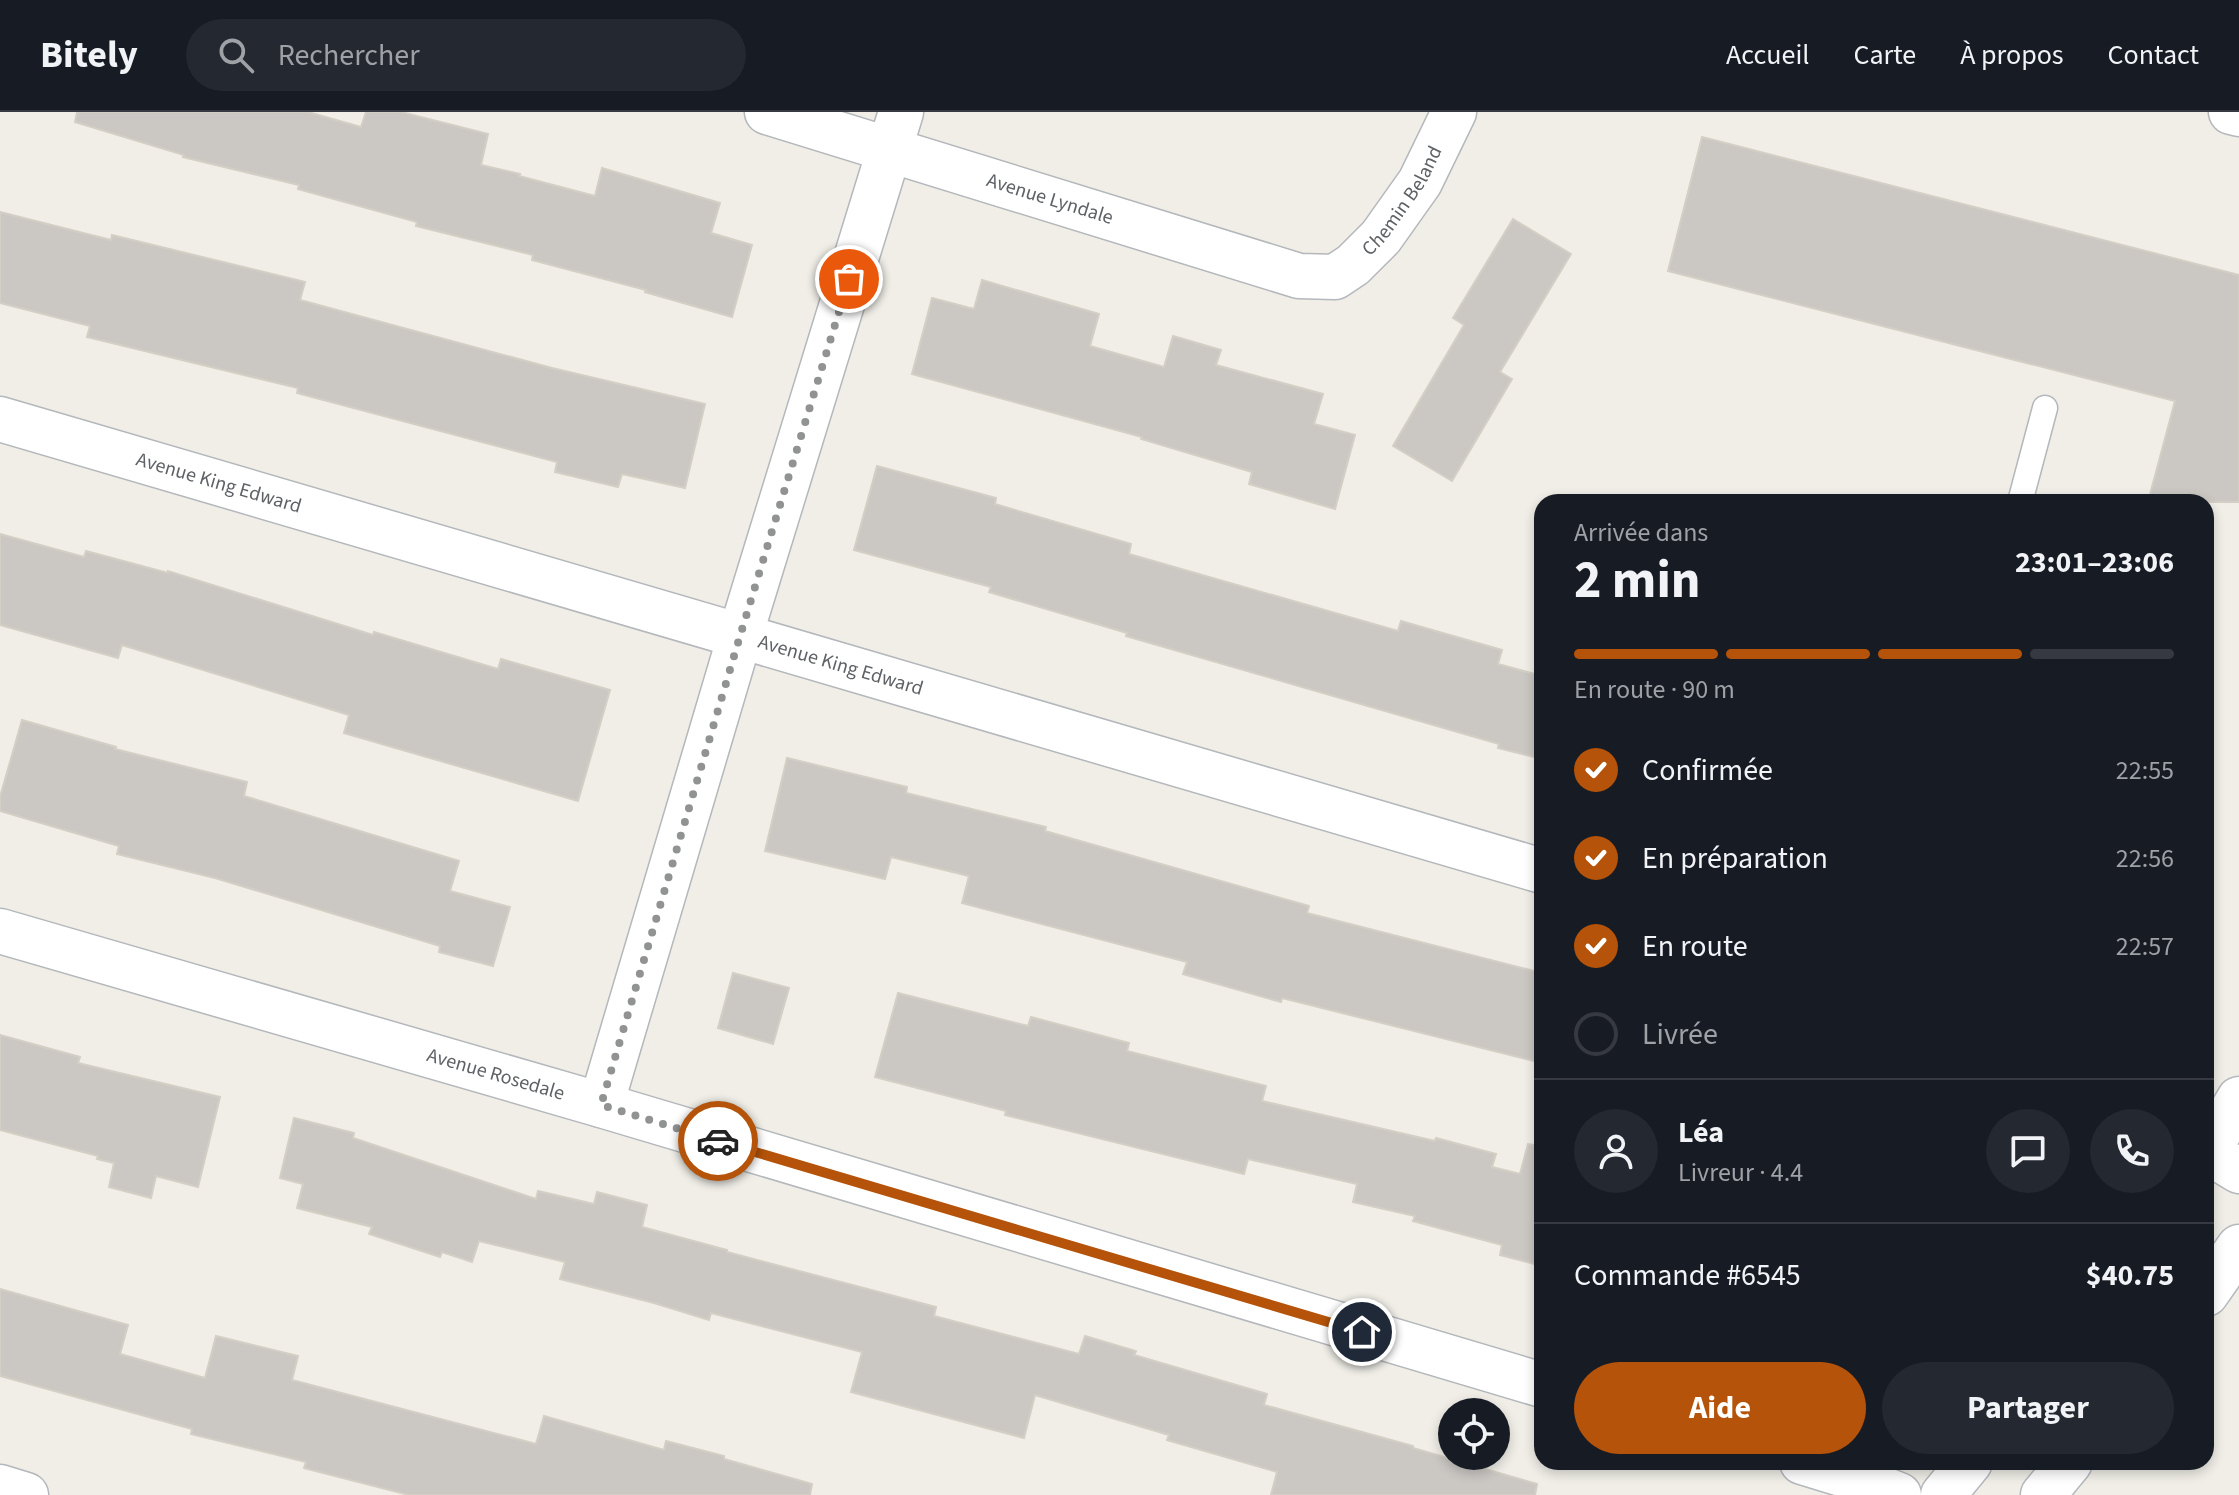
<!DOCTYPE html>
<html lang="fr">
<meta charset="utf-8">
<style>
body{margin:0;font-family:"Source Sans 3",sans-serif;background:#242831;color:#f1f3f6;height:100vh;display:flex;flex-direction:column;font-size:30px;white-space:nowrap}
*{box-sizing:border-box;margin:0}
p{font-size:26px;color:#9ea1a6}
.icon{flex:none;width:44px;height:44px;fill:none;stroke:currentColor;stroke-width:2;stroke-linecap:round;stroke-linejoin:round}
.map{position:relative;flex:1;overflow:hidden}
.panel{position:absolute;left:1534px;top:382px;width:680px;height:976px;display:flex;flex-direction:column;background:#171b24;border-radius:24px;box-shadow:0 4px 12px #0003}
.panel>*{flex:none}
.fabs{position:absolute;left:1438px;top:1286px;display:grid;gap:16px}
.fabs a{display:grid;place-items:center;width:72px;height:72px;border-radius:50%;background:#171b24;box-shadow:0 4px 12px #0003;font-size:40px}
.pin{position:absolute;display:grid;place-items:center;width:68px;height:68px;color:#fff;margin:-34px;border:4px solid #fff;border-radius:50%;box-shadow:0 2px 8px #0007}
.courier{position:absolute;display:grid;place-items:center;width:80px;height:80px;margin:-40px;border:6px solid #b45309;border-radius:50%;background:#fff;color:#222;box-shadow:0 2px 10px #0007}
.head em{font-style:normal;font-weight:700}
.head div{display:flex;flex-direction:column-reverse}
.head{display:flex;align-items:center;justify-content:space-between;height:136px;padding:0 40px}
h1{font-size:52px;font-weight:700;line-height:60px}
.bar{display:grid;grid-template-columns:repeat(4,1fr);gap:12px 8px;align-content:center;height:96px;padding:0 40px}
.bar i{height:10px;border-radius:6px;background:#363941}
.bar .selected{background:#b45309}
.bar p{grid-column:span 4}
.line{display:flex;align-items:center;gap:20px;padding:0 40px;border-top:2px solid #363941}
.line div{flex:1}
.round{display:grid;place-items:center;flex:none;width:84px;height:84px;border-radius:42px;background:#242831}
ol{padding:0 40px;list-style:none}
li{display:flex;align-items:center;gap:24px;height:88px}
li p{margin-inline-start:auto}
li .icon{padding:8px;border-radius:50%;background:#b45309;color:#fff;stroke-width:4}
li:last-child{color:#9ea1a6}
li i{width:44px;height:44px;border:4px solid #363941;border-radius:50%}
.primary-button{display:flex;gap:16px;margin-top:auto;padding:16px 40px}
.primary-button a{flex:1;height:92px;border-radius:48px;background:#b45309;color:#fff;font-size:32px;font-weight:700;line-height:92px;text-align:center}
.primary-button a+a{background:#242831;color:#f1f3f6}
header{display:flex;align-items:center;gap:48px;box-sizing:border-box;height:112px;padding:0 40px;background:#171b24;border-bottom:2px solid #363941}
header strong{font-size:38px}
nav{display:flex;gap:44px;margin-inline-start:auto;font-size:28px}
.search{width:560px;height:72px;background:#242831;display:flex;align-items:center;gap:20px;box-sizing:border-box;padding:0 28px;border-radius:44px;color:#9ea1a6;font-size:30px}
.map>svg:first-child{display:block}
.building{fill:#cbc8c4;stroke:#d4cfc5;stroke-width:2}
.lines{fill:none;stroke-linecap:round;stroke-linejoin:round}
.service-casing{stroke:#b4b7bb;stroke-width:27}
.minor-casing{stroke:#b4b7bb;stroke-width:47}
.secondary-casing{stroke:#b5b9bd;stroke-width:47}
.service{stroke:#fff;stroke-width:24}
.minor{stroke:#fff;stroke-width:44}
.secondary{stroke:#fff;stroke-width:44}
.done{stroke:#919393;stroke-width:8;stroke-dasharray:0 14.4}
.route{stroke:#b45309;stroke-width:10}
.labels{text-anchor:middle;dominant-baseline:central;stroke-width:6;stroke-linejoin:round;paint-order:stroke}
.street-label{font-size:20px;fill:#5e6266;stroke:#fff}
</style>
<header>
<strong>Bitely</strong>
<div class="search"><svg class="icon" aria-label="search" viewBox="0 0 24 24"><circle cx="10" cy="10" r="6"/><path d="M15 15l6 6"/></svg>Rechercher</div>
<nav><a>Accueil</a><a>Carte</a><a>À propos</a><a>Contact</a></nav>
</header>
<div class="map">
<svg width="2239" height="1383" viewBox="0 0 2239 1383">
<rect width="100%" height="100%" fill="#f0eee7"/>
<g class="building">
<path d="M 77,0 L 308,0 L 361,15 L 366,0 L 401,0 L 488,22 L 481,53 L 520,62 L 519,64 L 595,84 L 602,56 L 720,91 L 711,121 L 752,133 L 732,205 L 645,180 L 646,178 L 532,148 L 533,143 L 416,114 L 417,110 L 298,77 L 299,73 L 183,45 L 184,43 L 75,10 Z"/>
<path d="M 1702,25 L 2239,163 L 2239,390 L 2148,390 L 2175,289 L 1668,159 Z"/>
<path d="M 0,100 L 111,128 L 112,123 L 305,170 L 300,188 L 552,256 L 705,292 L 685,376 L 622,362 L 618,375 L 555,360 L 557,350 L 297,281 L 298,276 L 87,225 L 90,214 L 0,191 Z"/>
<path d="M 1513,107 L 1571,142 L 1500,260 L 1512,267 L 1452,369 L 1393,334 L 1464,213 L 1453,206 Z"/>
<path d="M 982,168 L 1099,202 L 1090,234 L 1164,255 L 1173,224 L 1221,238 L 1216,253 L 1323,282 L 1314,312 L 1355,323 L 1335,397 L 1249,372 L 1252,360 L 1141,327 L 1142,325 L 912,262 L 932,186 L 974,197 Z"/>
<path d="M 877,354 L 996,386 L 995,392 L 1131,432 L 1129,442 L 1398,519 L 1401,509 L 1502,538 L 1498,552 L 1542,564 L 1542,647 L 1498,636 L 1499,632 L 1126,524 L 1127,521 L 989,480 L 991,475 L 854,438 Z"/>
<path d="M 0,422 L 84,445 L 86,439 L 168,461 L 168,459 L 373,523 L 374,520 L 498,557 L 501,547 L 610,578 L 578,689 L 344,621 L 349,603 L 122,533 L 118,546 L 0,513 Z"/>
<path d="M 22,608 L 116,635 L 115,637 L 247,670 L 244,684 L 459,749 L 450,779 L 510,795 L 493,854 L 439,840 L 440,834 L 215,766 L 117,742 L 119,734 L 0,699 L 0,685 Z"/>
<path d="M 787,646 L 907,675 L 906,681 L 1046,715 L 1045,719 L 1309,794 L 1307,801 L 1542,861 L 1542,951 L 1282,886 L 1281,890 L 1183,862 L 1187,850 L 962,791 L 969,764 L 891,745 L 885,767 L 765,739 Z"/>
<path d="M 733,861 L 789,876 L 773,932 L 718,916 Z"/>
<path d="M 898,881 L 1028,914 L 1031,905 L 1129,931 L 1127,939 L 1266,974 L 1262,989 L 1435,1029 L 1436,1026 L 1496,1042 L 1492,1055 L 1520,1062 L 1528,1032 L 1542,1034 L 1542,1154 L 1500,1143 L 1502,1133 L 1413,1109 L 1415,1104 L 1353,1090 L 1357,1072 L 1248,1047 L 1244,1062 L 1005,1003 L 1006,999 L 875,965 Z"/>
<path d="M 0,923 L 80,945 L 78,951 L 220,985 L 198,1075 L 156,1064 L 151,1086 L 109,1075 L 114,1051 L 97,1047 L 98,1044 L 0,1018 Z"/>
<path d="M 294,1006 L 354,1021 L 353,1026 L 536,1087 L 538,1079 L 594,1092 L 597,1080 L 647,1093 L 642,1115 L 727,1138 L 727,1140 L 936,1195 L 934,1204 L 1079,1242 L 1085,1224 L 1136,1239 L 1134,1243 L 1267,1282 L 1264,1293 L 1413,1334 L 1413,1336 L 1537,1372 L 1535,1383 L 1271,1383 L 1277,1360 L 1167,1328 L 1169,1323 L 1035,1283 L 1024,1326 L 851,1280 L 862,1240 L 711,1201 L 709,1208 L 654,1191 L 560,1167 L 565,1150 L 479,1129 L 472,1150 L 442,1140 L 440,1145 L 369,1122 L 372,1115 L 297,1096 L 303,1072 L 280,1066 Z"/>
<path d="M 0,1177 L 128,1213 L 120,1242 L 205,1266 L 216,1224 L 298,1244 L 292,1268 L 536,1332 L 544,1304 L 664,1338 L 666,1329 L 724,1344 L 724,1347 L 812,1372 L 810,1383 L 409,1383 L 304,1356 L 306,1350 L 191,1322 L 192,1317 L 0,1264 Z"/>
</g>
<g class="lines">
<g class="service-casing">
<path id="service" d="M 2020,390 L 2045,296"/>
</g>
<g class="minor-casing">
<g id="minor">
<path id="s1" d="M 767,0 L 1299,164 L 1335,165 L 1353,153 L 1381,125 L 1420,70 L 1454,0"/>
<path d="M 2231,0 L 2239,2"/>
<path id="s2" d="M 0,307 L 1542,759"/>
<path id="s3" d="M 0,819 L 601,993 L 1542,1273"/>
<path d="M 601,993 L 740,524 L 901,0"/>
<path d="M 2206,1039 L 2239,1059"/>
<path d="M 1802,1350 L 1861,1368 L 1899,1383"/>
<path d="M 0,1375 L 26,1383"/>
</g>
</g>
<g class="secondary-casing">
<g id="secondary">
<path d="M 2206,1042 L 2239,987"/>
<path d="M 2206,1182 L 2239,1135"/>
<path d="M 1943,1383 L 1970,1350"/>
<path d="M 2043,1383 L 2070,1350"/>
</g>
</g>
<use href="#service" class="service"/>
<use href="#minor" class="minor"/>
<use href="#secondary" class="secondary"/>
</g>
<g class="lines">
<path class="done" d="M 718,1029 L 601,993 L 740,524 L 849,167"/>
<path class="route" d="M 718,1029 L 1362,1220"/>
</g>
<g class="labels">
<g class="street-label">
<text stroke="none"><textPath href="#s1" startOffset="296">Avenue Lyndale</textPath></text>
<text stroke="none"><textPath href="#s1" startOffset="696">Chemin Beland</textPath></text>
<text stroke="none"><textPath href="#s2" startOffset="228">Avenue King Edward</textPath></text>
<text stroke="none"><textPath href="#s2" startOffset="876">Avenue King Edward</textPath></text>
<text stroke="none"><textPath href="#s3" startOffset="516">Avenue Rosedale</textPath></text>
</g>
</g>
</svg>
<div class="fabs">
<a><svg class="icon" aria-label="locate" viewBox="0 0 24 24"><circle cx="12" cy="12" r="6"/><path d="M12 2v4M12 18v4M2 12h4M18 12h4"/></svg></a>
</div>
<div class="pin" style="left:849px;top:167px;background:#ea580c"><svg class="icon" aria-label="bag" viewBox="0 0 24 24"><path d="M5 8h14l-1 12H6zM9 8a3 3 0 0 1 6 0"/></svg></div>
<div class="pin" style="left:1362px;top:1220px;background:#1f2937"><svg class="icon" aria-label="home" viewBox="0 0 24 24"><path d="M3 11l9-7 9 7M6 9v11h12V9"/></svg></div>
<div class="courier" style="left:718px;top:1029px"><svg class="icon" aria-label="car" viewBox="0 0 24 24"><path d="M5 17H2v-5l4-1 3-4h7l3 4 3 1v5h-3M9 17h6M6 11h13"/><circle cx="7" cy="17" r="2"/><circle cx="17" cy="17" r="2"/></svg></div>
<section class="panel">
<div class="head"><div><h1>2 min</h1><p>Arrivée dans</p></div><em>23:01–23:06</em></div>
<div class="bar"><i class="selected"></i><i class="selected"></i><i class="selected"></i><i></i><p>En route · 90 m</p></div>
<ol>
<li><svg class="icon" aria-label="check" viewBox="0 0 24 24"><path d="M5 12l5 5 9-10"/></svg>Confirmée<p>22:55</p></li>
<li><svg class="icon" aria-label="check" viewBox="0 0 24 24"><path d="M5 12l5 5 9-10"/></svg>En préparation<p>22:56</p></li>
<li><svg class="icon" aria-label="check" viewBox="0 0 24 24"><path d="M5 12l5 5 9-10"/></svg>En route<p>22:57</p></li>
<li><i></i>Livrée</li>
</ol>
<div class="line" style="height:144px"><a class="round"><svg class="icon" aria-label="person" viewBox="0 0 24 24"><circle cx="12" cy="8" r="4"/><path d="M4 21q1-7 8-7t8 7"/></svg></a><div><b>Léa</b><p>Livreur · 4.4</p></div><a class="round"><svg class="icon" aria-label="chat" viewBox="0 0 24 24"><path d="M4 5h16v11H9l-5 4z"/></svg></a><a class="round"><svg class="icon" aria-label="phone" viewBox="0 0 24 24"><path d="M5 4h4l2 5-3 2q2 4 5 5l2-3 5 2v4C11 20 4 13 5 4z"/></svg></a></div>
<div class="line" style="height:104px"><div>Commande #6545</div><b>$40.75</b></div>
<div class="primary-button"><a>Aide</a><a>Partager</a></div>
</section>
</div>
